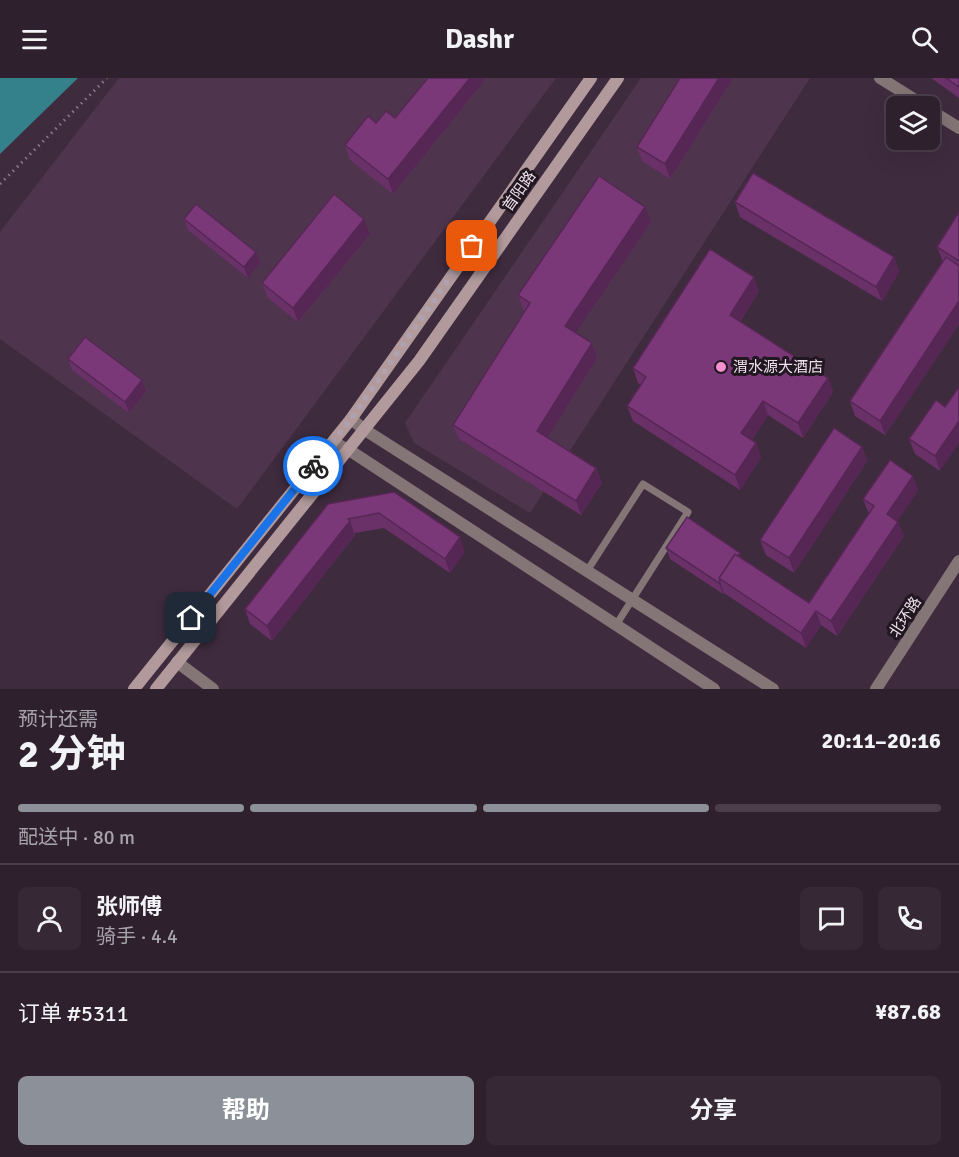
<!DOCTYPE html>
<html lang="zh">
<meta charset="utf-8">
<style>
body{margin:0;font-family:Signika,"Noto Sans SC",sans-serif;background:#372836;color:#f1f3f6;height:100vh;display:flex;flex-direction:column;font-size:22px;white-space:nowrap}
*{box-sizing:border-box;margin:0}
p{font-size:20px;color:#a7a3aa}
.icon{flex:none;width:33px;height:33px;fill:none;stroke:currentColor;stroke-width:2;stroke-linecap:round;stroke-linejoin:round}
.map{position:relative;height:611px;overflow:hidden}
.sheet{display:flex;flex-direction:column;background:#2f202e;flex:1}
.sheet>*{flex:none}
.fabs{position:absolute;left:886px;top:18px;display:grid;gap:12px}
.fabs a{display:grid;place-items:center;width:54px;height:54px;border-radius:9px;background:#2f202e;box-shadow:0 6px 24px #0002,0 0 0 2px #4a3e4a;font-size:30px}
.pin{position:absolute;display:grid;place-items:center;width:51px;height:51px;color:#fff;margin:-26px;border-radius:12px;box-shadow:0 3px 9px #0006}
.courier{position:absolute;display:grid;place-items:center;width:60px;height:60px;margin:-30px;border:4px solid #1a73e8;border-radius:50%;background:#fff;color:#222;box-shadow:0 2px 8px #0007}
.overview em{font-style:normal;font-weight:700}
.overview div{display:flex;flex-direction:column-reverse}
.overview{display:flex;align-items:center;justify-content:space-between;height:102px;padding:0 18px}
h1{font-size:39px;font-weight:700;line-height:45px}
.bar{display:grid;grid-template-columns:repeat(4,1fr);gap:9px 6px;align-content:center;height:72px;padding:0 18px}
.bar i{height:8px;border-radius:4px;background:#4a3e4a}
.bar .selected{background:#8c9099}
.bar p{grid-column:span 4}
.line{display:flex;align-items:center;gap:15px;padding:0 18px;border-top:2px solid #4a3e4a}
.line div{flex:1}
.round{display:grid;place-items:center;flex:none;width:63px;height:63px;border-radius:9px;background:#372836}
.button{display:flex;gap:12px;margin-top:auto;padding:12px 18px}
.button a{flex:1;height:69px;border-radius:9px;background:#8c9099;color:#fff;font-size:24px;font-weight:700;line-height:69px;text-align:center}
.button a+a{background:#372836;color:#f1f3f6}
header{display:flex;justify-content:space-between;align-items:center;height:78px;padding:0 18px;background:#2f202e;font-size:27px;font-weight:700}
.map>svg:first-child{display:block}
.built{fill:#4e354d}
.water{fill:#34818b}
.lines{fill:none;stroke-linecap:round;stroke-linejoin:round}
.path{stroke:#8b7a8a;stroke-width:3;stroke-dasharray:1.5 4.5;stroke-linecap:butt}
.service{stroke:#847576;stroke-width:7}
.minor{stroke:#847576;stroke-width:12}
.tertiary{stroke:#847576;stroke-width:12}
.secondary{stroke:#b29a9c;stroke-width:12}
.wall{fill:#6a3068}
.shaded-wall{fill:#562755}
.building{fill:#7b3879;stroke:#562755;stroke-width:1.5}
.done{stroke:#b0a1af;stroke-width:6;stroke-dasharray:0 10.8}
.route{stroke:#1a73e8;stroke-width:8}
.poi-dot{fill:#f690cf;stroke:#211720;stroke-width:2}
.labels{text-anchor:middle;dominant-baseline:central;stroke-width:6;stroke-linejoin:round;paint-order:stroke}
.street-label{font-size:15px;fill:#ede0ec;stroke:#211720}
.poi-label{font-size:15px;fill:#ede0ec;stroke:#211720;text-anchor:start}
</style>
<header><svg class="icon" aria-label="menu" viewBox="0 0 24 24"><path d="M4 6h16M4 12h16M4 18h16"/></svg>Dashr<svg class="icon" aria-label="search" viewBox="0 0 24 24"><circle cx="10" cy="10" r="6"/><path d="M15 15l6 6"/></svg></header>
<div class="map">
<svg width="959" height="611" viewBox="0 0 959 611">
<rect width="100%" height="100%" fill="#3f2b3e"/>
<g class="built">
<path d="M 119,0 L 556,0 L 237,431 L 0,261 L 0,154 Z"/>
<path d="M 641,0 L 810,0 L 530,435 L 414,365 L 405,345 Z"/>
</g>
<path class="water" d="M 0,0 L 78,0 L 0,76 Z"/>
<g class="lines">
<path class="path" d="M 0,106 L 107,0"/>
<path class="service" d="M 587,493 L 643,406 L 688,434 L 616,547"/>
<g class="minor">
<path d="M 880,0 L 925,28"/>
<path d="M 930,32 L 959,50"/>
<path d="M 177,584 L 213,611"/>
</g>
<g class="tertiary">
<path d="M 351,341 L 365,352 L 773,611"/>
<path d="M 333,364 L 349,372 L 714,611"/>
<path d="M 876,611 L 959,483"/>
</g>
<g class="secondary">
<path d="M 134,611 L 351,341 L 591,0"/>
<path d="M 156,611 L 419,283 L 618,0"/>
</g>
</g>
<g class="wall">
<path d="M 680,0 L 733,0 L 670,101 L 642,83 L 637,69 Z"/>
<path d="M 931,0 L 959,0 L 959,20 Z"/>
<path d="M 484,3 L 393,116 L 350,82 L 345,67 L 376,45 L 395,40 Z"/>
<path d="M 735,124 L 894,179 L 899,194 L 882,223 L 740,139 Z"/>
<path d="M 959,134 L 959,246 L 885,357 L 855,338 L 850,323 L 943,184 L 937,169 Z"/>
<path d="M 184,141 L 256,174 L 260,185 L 248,200 L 188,152 Z"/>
<path d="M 651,144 L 575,255 L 592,265 L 597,280 L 547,359 L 596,390 L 602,405 L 581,437 L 459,361 L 453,347 L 525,233 L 523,231 L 518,217 Z"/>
<path d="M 370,156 L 298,244 L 268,220 L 262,205 Z"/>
<path d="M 759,213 L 740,244 L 828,300 L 833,314 L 803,360 L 768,337 L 752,362 L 756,365 L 761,379 L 740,412 L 633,343 L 627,328 L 641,307 L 638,305 L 633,290 Z"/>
<path d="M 68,281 L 142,302 L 146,313 L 129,335 L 72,292 Z"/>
<path d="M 936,322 L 940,393 L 915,376 L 909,361 Z"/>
<path d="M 862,369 L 867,383 L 794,495 L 766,477 L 760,462 Z"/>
<path d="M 913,398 L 918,412 L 897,443 L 904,458 L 837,558 L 821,547 L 806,570 L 724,515 L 723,516 L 670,481 L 666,470 L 742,480 L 809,525 L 869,436 L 863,421 Z"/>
<path d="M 394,414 L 465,474 L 450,495 L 384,450 L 355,455 L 355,457 L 272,563 L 250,546 L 245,531 L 328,426 Z"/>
</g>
<g class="shaded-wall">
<path d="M 470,0 L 483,0 L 484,3 L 393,116 L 388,101 Z"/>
<path d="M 719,0 L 733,0 L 670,101 L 665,86 Z"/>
<path d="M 645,129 L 651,144 L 570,263 L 565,248 Z"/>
<path d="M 364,141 L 370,156 L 298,244 L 293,230 Z"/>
<path d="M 256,174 L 260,185 L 248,200 L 244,189 Z"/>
<path d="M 894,179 L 899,194 L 882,223 L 876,209 Z"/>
<path d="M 754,199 L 759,213 L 735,251 L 730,237 Z"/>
<path d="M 959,223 L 959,246 L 885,357 L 880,343 Z"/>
<path d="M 592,265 L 597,280 L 542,368 L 537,353 Z"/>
<path d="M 828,300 L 833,314 L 803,360 L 798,345 Z"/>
<path d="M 142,302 L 146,313 L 129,335 L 125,324 Z"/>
<path d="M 763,323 L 768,337 L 747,370 L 741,355 Z"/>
<path d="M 959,343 L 959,365 L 940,393 L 935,378 Z"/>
<path d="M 756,365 L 761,379 L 740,412 L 735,397 Z"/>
<path d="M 862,369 L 867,383 L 794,495 L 789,480 Z"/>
<path d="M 596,390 L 602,405 L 581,437 L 576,423 Z"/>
<path d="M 913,398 L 918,412 L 892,451 L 887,436 Z"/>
<path d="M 350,443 L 355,457 L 272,563 L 267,548 Z"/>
<path d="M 898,444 L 904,458 L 837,558 L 831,543 Z"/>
<path d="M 460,459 L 465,474 L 450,495 L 445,481 Z"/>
<path d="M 720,504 L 724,515 L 723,516 L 719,505 Z"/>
<path d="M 816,533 L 821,547 L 806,570 L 801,555 Z"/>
</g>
<g class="building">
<path d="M 428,0 L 470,0 L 388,101 L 345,67 L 368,38 L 376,45 L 386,33 L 395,40 Z"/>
<path d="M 680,0 L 719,0 L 665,86 L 637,69 Z"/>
<path d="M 946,0 L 959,0 L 959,9 Z"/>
<path d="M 753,95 L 894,179 L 876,209 L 735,124 Z"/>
<path d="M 599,98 L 645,129 L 565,248 L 592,265 L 537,353 L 596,390 L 576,423 L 453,347 L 530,225 L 518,217 Z"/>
<path d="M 334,116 L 364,141 L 293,230 L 262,205 Z"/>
<path d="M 196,126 L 256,174 L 244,189 L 184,141 Z"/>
<path d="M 959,134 L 959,183 L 937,169 Z"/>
<path d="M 710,171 L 754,199 L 730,237 L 828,300 L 798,345 L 763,323 L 741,355 L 756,365 L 735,397 L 627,328 L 646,299 L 633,290 Z"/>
<path d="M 946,179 L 959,188 L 959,223 L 880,343 L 850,323 Z"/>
<path d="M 85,259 L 142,302 L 125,324 L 68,281 Z"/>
<path d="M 959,309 L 959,343 L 935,378 L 909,361 L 936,322 L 945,329 Z"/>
<path d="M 834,350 L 862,369 L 789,480 L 760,462 Z"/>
<path d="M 890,382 L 913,398 L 887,436 L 898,444 L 831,543 L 816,533 L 801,555 L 719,500 L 735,476 L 809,525 L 874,428 L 863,421 Z"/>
<path d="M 394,414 L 460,459 L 445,481 L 379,435 L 348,441 L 350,443 L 267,548 L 245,531 L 328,426 Z"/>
<path d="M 687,439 L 740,475 L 738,478 L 735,476 L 719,500 L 720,504 L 719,505 L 666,470 Z"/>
</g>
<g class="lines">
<path class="done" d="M 313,388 L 351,341 L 472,168"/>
<path class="route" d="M 191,540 L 313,388"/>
</g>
<circle class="poi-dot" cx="721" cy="289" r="6"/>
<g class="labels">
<g class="street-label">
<text transform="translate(519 113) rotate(-55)">首阳路</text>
<text transform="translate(905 539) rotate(-57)">北环路</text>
</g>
<g class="poi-label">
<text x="733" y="289">渭水源大酒店</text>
</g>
</g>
</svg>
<div class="fabs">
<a><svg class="icon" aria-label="layers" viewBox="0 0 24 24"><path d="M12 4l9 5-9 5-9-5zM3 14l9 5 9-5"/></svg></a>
</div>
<div class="pin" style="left:472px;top:168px;background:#ea580c"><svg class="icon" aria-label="bag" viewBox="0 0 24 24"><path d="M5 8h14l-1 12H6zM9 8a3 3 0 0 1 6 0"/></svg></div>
<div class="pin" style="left:191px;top:540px;background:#1f2937"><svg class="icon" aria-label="home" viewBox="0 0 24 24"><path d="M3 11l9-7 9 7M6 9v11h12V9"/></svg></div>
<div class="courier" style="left:313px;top:388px"><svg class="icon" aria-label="bike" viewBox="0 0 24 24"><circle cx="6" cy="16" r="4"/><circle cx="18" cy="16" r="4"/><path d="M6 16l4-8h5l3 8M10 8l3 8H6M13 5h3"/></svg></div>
</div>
<section class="sheet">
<div class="overview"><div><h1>2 分钟</h1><p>预计还需</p></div><em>20:11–20:16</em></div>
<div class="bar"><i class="selected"></i><i class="selected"></i><i class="selected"></i><i></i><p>配送中 · 80 m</p></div>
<div class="line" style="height:108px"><a class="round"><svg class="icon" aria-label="person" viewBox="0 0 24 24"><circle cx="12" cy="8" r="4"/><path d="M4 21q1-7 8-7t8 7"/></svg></a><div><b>张师傅</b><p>骑手 · 4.4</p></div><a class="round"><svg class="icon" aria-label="chat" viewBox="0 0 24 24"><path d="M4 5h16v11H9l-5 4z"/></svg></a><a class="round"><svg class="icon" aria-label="phone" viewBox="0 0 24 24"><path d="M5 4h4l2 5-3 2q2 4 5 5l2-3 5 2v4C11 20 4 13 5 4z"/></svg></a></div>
<div class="line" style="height:78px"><div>订单 #5311</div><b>¥87.68</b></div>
<div class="button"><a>帮助</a><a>分享</a></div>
</section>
